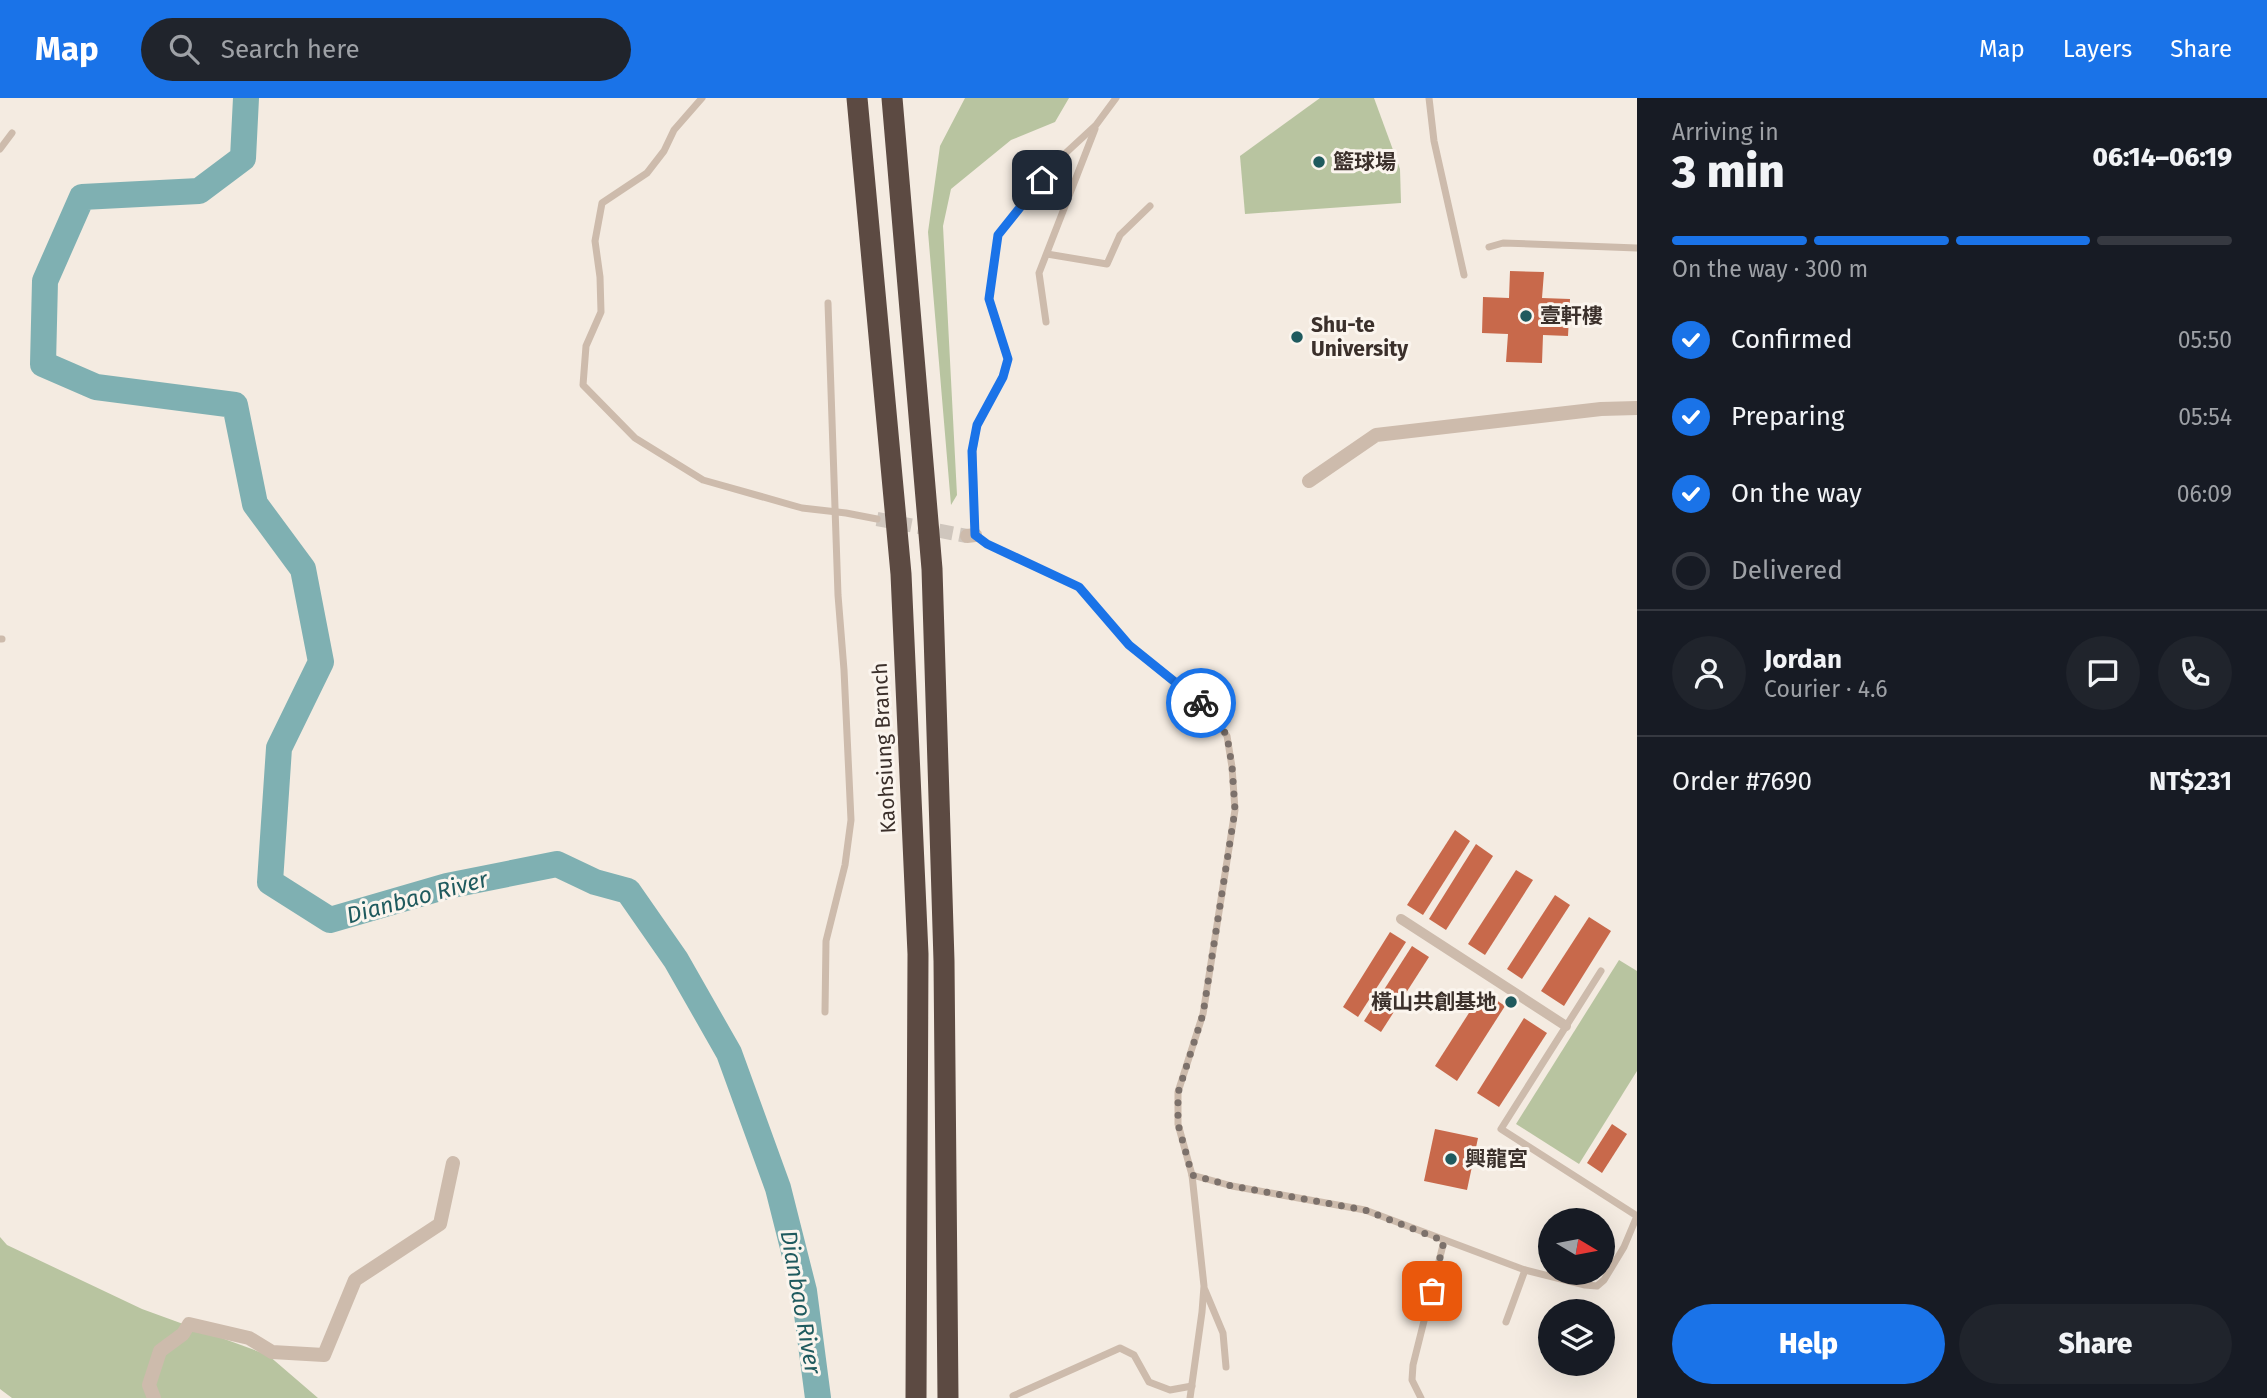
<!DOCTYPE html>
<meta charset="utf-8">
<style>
body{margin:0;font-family:"Fira Sans","Noto Sans TC",sans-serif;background:#20242c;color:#f1f3f6;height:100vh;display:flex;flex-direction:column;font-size:26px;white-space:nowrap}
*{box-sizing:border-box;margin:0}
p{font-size:23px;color:#9ea1a6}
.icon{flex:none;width:38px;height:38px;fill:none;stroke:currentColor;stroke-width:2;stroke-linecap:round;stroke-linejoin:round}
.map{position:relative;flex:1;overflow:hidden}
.sheet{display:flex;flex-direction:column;background:#171b24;width:630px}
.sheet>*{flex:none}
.needle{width:46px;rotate:100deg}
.buttons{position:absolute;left:1538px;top:1110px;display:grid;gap:14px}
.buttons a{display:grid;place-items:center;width:77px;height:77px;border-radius:50%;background:#171b24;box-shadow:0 7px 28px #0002;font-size:35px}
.pin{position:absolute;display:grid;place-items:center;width:60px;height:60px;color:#fff;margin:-30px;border-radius:14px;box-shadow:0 4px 10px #0006}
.courier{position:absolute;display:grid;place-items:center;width:70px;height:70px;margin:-35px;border:5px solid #1a73e8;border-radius:50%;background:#fff;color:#222;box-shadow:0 2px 9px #0007}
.head em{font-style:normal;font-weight:800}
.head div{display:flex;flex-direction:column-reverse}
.head{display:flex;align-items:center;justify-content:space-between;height:119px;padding:0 35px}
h1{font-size:46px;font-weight:800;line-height:52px}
.bar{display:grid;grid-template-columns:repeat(4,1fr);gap:10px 7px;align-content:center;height:84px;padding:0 35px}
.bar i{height:9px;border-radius:5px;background:#363941}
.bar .active{background:#1a73e8}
.bar p{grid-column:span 4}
.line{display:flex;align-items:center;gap:18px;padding:0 35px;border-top:2px solid #363941}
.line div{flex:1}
.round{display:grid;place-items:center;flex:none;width:74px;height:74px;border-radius:37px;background:#20242c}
ol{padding:0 35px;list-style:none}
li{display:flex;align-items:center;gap:21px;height:77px}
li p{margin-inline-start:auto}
li .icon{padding:7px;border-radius:50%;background:#1a73e8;color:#fff;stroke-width:4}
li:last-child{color:#9ea1a6}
li i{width:38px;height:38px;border:4px solid #363941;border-radius:50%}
.primary-button{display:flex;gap:14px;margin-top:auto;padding:14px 35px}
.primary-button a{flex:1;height:80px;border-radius:42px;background:#1a73e8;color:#fff;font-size:28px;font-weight:800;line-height:80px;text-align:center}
.primary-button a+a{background:#20242c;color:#f1f3f6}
header{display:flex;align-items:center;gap:42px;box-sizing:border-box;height:98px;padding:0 35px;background:#1a73e8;color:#fff}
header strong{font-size:33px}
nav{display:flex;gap:38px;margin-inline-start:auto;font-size:24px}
.search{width:490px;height:63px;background:#20242c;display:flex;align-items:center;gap:18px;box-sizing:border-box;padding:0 24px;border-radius:38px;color:#9ea1a6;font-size:26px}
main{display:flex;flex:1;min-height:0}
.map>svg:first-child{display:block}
.green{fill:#b8c4a0}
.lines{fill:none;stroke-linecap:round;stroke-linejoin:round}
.river{stroke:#7fb0b2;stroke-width:26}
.building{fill:#c8694b}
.minor-tunnel{stroke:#cfc6bd;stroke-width:14;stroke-dasharray:14 7;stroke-linecap:butt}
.service{stroke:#cdbbac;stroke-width:7}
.pedestrian{stroke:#cdbbac;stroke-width:10}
.minor{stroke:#cdbbac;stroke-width:14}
.motorway{stroke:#5c4a42;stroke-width:21}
.done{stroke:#7c716b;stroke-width:7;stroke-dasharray:0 12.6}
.route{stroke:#1a73e8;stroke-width:9}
.poi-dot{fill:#1f5a5e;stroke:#fbf5ee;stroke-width:2.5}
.labels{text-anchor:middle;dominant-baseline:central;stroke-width:6;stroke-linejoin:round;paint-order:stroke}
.poi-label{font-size:21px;font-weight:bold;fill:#3b302b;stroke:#fbf5ee;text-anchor:start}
.street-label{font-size:21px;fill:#3b302b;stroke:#fbf5ee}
.water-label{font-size:23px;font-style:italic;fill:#1f5a5e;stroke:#fbf5ee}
</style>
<header>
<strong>Map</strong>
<div class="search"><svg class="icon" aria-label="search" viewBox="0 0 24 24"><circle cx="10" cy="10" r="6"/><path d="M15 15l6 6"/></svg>Search here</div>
<nav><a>Map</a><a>Layers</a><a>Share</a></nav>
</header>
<main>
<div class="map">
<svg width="1637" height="1300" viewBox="0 0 1637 1300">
<rect width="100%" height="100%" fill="#f4ebe1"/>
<g class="green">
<path d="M 965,0 L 1069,0 L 1055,24 L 1011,42 L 951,91 L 943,128 L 957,397 L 951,407 L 928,134 L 940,48 Z"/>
<path d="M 1320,0 L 1374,0 L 1400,71 L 1401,105 L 1245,116 L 1240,58 Z"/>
<path d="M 1619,862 L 1637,873 L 1637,973 L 1579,1066 L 1516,1026 Z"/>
<path d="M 0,1139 L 7,1147 L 142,1211 L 268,1257 L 318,1300 L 12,1300 L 0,1291 Z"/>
</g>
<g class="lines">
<path class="river" d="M 246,0 L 243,60 L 199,93 L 82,99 L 45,183 L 43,266 L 96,289 L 235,307 L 255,406 L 303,471 L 321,564 L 279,650 L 270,784 L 330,822 L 447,788 L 557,766 L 595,784 L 628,793 L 676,862 L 729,955 L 778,1090 L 804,1193 L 818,1300"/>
</g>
<g class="building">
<path d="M 1510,173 L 1544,174 L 1542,200 L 1570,201 L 1568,238 L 1543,237 L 1542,265 L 1506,264 L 1508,236 L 1482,235 L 1483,199 L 1509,200 Z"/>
<path d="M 1455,732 L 1470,743 L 1423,817 L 1407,807 Z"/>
<path d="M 1476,746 L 1493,758 L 1446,832 L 1429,821 Z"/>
<path d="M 1516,772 L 1533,782 L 1485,857 L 1468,846 Z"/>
<path d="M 1555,797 L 1570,807 L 1522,881 L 1507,871 Z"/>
<path d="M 1589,819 L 1611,833 L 1564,908 L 1541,893 Z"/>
<path d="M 1390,834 L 1406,844 L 1358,919 L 1343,909 Z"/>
<path d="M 1412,848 L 1429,859 L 1381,934 L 1364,923 Z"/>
<path d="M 1483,893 L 1505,908 L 1457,983 L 1435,968 Z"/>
<path d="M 1524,920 L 1547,935 L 1499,1009 L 1477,995 Z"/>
<path d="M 1612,1026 L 1627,1036 L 1602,1075 L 1587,1065 Z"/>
<path d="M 1435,1031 L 1478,1040 L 1467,1092 L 1424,1083 Z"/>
</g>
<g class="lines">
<path class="minor-tunnel" d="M 877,421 L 967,438"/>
<g class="service">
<path d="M 702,0 L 674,32 L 664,53 L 647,75 L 602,105 L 595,143 L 600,179 L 601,214 L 586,248 L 583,287 L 635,340 L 703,382 L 802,410 L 846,415 L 877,421"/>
<path d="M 1116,0 L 1096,27 L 1056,64 L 998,137 L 989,201 L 1008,261 L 1003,279 L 977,327 L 973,353 L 975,437 L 987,446 L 1079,489 L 1129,547 L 1202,605 L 1227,638 L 1232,669 L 1235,712 L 1203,916 L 1178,994 L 1178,1026 L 1192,1077 L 1204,1188 L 1202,1214 L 1190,1300"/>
<path d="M 1429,0 L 1434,43 L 1464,177"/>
<path d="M 0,51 L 12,35"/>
<path d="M 1489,149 L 1503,145 L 1637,150"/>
<path d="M 1047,156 L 1107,166 L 1120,137 L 1150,108"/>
<path d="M 1046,224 L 1039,175 L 1095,31"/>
<path d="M 0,541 L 2,541"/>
<path d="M 825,914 L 826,843 L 845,767 L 851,722 L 844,572 L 838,497 L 828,205"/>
<path d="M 1192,1077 L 1232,1088 L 1365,1112 L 1525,1172 L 1585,1187 L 1597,1188 L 1604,1182 L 1624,1149 L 1637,1118 L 1501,1031 L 1601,873"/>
<path d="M 1205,1192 L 1223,1235 L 1226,1269"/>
<path d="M 1506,1224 L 1525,1172"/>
<path d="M 1013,1298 L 1120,1250 L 1134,1257 L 1149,1284 L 1170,1292 L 1192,1288"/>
<path d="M 1421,1300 L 1412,1282 L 1413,1267 L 1444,1143"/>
</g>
<path class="pedestrian" d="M 1401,821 L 1566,928"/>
<g class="minor">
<path d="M 1309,383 L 1376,337 L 1601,311 L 1637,310"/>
<path d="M 967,438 L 975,437"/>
<path d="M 154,1300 L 149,1287 L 160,1253 L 183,1236 L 189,1226 L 249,1240 L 272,1254 L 324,1257 L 355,1182 L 440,1126 L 453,1065"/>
</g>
<g class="motorway">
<path d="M 857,0 L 901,476 L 918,856 L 916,1300"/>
<path d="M 892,0 L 932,471 L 944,863 L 948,1300"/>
</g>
</g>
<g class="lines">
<path class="done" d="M 1201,605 L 1217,622 L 1227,638 L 1232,668 L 1235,712 L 1203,916 L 1178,995 L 1178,1026 L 1192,1077 L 1232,1088 L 1365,1112 L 1444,1143 L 1432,1193"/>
<path class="route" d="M 1042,82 L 998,137 L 989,201 L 1008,261 L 1003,279 L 977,327 L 972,353 L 975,437 L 987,446 L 1079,489 L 1129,547 L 1201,605"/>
</g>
<g class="poi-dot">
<circle cx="1319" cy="64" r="7"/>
<circle cx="1526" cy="218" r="7"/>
<circle cx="1297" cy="239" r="7"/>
<circle cx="1511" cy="904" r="7"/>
<circle cx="1451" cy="1061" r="7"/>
</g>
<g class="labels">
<g class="poi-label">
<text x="1333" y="64">籃球場</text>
<text x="1540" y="218">壹軒樓</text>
<text x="1311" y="227">Shu-te<tspan x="1311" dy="24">University</tspan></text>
<text x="1497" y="904" text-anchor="end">橫山共創基地</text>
<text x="1465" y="1061">興龍宮</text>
</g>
<g class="street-label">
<text transform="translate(884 650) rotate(-93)">Kaohsiung Branch</text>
</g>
<g class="water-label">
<text transform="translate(417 799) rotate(-15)">Dianbao River</text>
<text transform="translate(801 1204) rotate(80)">Dianbao River</text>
</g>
</g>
</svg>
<div class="buttons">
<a><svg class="needle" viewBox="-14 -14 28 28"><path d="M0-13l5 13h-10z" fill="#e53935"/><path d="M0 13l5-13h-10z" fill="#9ea1a6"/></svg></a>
<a><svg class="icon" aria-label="layers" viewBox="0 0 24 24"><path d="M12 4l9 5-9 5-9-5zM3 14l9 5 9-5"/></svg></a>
</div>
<div class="pin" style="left:1432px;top:1193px;background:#ea580c"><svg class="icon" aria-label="bag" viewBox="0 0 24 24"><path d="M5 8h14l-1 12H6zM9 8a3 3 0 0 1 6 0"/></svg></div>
<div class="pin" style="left:1042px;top:82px;background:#1f2937"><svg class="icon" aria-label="home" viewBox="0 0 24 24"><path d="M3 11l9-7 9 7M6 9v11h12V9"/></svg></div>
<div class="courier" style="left:1201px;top:605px"><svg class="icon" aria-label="bike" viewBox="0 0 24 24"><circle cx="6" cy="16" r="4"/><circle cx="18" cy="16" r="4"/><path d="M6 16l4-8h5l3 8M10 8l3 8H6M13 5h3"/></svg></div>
</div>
<section class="sheet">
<div class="head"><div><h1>3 min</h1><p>Arriving in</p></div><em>06:14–06:19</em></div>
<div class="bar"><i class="active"></i><i class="active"></i><i class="active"></i><i></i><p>On the way · 300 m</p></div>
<ol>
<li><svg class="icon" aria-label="check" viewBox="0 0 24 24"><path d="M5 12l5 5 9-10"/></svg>Confirmed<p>05:50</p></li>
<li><svg class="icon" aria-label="check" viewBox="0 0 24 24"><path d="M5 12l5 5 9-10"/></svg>Preparing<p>05:54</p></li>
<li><svg class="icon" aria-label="check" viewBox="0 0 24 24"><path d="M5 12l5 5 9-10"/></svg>On the way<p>06:09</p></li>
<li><i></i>Delivered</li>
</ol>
<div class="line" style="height:126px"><a class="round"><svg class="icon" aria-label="person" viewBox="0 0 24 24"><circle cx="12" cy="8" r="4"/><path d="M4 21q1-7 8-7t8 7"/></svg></a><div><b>Jordan</b><p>Courier · 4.6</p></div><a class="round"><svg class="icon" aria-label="chat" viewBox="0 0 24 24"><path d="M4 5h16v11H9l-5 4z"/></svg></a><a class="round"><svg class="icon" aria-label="phone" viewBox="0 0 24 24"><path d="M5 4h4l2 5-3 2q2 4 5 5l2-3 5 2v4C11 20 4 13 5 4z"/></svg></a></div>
<div class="line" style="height:91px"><div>Order #7690</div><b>NT$231</b></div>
<div class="primary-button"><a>Help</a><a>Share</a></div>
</section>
</main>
